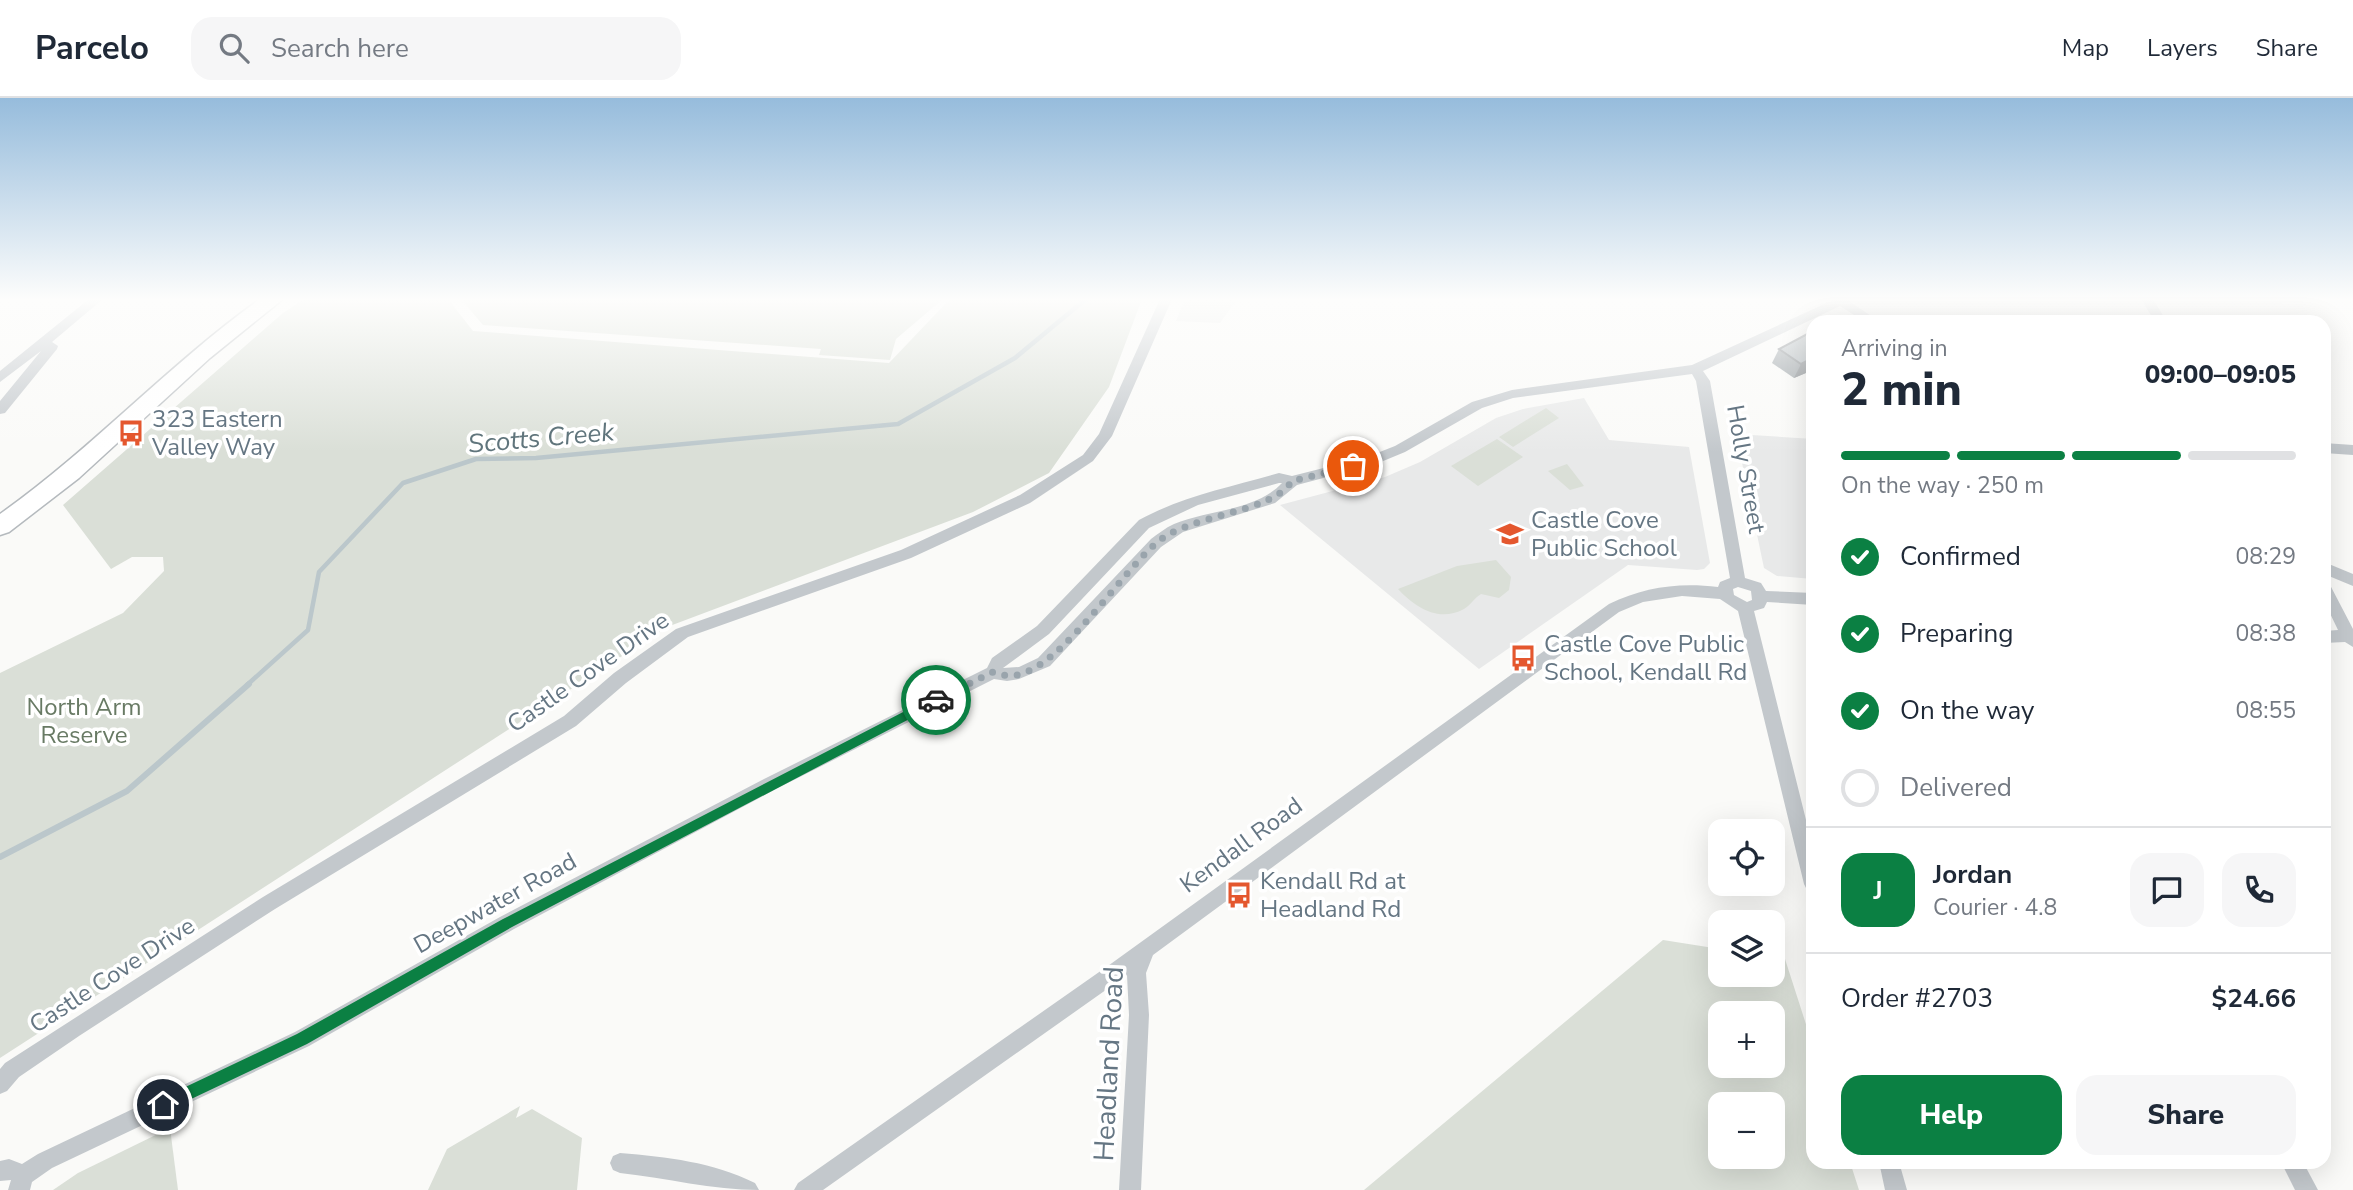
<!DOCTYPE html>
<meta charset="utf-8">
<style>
body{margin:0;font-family:"Nunito Sans",sans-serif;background:#f6f6f7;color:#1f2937;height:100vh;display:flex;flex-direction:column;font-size:26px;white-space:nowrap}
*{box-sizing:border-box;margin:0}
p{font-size:23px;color:#747a83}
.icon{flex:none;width:38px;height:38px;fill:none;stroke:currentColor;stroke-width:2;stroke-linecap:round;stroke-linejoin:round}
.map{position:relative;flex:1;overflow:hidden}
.panel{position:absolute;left:1806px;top:217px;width:525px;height:854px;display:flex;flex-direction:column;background:#fff;border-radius:21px;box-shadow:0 7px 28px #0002}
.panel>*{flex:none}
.buttons{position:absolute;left:1708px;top:721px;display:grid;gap:14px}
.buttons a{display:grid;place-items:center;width:77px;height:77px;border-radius:14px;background:#fff;box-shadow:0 7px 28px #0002;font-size:35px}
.pin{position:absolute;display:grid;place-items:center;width:60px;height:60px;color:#fff;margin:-30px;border:4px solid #fff;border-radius:50%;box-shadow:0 2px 7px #0007}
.courier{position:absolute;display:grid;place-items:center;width:70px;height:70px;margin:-35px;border:5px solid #0b8043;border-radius:50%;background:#fff;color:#222;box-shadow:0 2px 9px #0007}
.head em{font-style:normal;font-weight:800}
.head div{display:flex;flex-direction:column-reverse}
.head{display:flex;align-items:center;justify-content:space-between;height:119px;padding:0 35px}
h1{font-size:46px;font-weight:800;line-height:52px}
.bar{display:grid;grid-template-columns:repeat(4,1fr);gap:10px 7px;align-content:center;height:84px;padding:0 35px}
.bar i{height:9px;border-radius:5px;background:#e0e1e3}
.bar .active{background:#0b8043}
.bar p{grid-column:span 4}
.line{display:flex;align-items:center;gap:18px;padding:0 35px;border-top:2px solid #e0e1e3}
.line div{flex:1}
.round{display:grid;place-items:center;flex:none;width:74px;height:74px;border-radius:21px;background:#f6f6f7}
ol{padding:0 35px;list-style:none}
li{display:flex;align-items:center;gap:21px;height:77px}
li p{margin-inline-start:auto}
li .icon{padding:7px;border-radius:50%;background:#0b8043;color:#fff;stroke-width:4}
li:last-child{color:#747a83}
li i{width:38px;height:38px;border:4px solid #e0e1e3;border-radius:50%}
.action{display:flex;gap:14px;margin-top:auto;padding:14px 35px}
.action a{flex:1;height:80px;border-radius:21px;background:#0b8043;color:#fff;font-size:28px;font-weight:800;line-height:80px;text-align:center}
.action a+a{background:#f6f6f7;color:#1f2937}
header{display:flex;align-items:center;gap:42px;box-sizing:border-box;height:98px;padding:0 35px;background:#fff;border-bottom:2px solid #e0e1e3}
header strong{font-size:33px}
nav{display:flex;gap:38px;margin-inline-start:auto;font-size:24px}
.search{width:490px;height:63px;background:#f6f6f7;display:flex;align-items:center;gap:18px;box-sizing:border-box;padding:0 24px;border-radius:21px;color:#747a83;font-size:26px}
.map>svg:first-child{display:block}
.built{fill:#e8e9e9}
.green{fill:#dadfd7;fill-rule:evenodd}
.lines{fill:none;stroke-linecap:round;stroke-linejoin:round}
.stream-far1{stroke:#bbc7cb;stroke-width:4.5}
.stream{stroke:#bbc7cb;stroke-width:6}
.primary-casing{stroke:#b5babe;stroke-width:3}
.street{fill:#c3c8cc;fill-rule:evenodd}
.primary{fill:#fff;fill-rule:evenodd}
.wall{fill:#929a9f}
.shaded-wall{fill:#777d82}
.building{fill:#aab3b9;stroke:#777d82;stroke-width:2}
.route{fill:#0b8043}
.done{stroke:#99a4ac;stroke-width:7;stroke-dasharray:0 12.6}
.labels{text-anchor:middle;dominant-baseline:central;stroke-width:7;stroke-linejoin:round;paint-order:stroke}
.poi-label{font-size:24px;fill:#657683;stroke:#fff;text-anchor:start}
.street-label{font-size:24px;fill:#657683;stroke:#fff}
.park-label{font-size:24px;fill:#687a64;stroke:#fff}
.water-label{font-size:26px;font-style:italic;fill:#60757c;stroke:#fff}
.near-street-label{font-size:28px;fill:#657683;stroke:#fff}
</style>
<header>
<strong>Parcelo</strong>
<div class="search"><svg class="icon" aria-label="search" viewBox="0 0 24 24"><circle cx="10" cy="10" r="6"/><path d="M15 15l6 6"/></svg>Search here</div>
<nav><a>Map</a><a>Layers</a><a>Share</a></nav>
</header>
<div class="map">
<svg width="2353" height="1092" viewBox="0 0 2353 1092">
<rect width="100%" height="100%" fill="#fafaf8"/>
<g class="built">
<path d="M 1185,201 L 1237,201 L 1220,225 L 1176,223 Z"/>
<path d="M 1584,300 L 1609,342 L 1689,349 L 1710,465 L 1704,471 L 1697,472 L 1628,467 L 1479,571 L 1280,407 L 1385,379 L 1420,364 L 1496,320 L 1523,311 Z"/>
<path d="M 1736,336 L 1813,341 L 1813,481 L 1777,478 L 1764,470 Z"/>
</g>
<g class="green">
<path d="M 304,201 L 448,201 L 473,233 L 889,265 L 950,201 L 1142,201 L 1109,289 L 1049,375 L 973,414 L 667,529 L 0,960 L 0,575 L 123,515 L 164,473 L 163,459 L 132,459 L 111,471 L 63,407 L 283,215 Z"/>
<path d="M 461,201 L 943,201 L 896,241 L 890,262 L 819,257 L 821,251 L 483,227 Z"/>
<path d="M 1546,310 L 1559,320 L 1513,349 L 1499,339 Z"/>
<path d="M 1497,341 L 1523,359 L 1478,388 L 1451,368 Z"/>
<path d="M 1567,366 L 1584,388 L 1570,392 L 1548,373 Z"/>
<path d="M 1496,462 L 1511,479 L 1509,492 L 1499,500 L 1481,496 C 1474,500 1471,507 1464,511 C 1438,525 1415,509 1398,491 L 1457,468 Z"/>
<path d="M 1663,842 L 1720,851 L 1720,877 L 1773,877 L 1773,859 L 1785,861 L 1813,948 L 1813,1064 L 1850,1064 L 1859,1092 L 1364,1092 ZM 1720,915 L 1773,915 L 1773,968 L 1720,968 ZM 1720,1006 L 1773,1006 L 1773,1059 L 1720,1059 Z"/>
<path d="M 520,1008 L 516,1020 L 532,1011 L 582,1040 L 577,1092 L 428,1092 L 447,1051 Z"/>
<path d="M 170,1030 L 178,1092 L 53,1092 L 78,1075 Z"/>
</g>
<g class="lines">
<path class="stream-far1" d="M 247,587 L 308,532 L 319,474 L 403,385 L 476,361 L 536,360 L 898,326 L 1015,260 L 1086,201"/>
<path class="stream" d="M 0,759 L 127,693 L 249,586"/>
<g class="primary-casing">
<path id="primary" d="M 260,201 L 283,201 L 210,260 L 79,380 L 9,434 L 0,437 L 0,416 C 92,351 168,267 260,201 Z"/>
</g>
<g class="street">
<path d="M 89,201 L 103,201 L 52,244 L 58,248 L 57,251 L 5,315 L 0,316 L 0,303 L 41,253 L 0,284 L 0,273 Z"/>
<path d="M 1160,201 L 1172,201 L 1112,338 L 1093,363 L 1030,405 L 911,460 L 688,539 L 626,585 L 576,628 L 275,811 L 79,938 L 19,979 L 7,993 L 0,996 L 0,971 L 5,965 L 263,799 L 564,618 L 614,575 L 676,531 L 901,452 L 1020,397 L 1083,357 L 1099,336 Z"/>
<path d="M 1835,201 L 1851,201 L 1849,203 L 1880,224 L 1865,224 L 1840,208 L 1703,273 L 1710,283 L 1745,480 L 1761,485 L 1766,493 L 1813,495 L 1813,507 L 1767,504 L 1764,510 L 1754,513 L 1813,750 L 1813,794 L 1807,792 L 1804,786 L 1738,513 L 1720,501 L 1682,498 L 1643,504 L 1619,514 L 1153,857 L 1146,875 L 1149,917 L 1141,1092 L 1119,1092 L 1129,917 L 1127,877 L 823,1092 L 794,1092 L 798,1085 L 1112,865 L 1609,506 C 1644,489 1679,484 1718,489 L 1720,484 L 1730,480 L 1696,283 L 1692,276 L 1513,300 L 1482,310 L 1405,354 L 1376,366 L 1297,387 L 1275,405 L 1183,434 L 1161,449 L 1050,568 L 1019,581 L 1007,583 L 994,581 L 776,691 L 514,831 L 309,948 L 52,1070 L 32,1084 L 30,1092 L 8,1092 L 11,1082 L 0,1083 L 0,1063 L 9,1061 L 22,1066 L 38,1056 L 295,934 L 500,819 L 764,681 L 987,570 L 992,560 L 1037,528 L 1139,422 C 1183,398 1231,389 1279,375 L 1292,378 L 1367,359 L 1395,348 L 1472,304 L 1512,292 L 1692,267 ZM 1279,385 L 1282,385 C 1256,413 1207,412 1174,426 C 1165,430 1158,436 1151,441 L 1038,560 L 1019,569 L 1003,570 L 1049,536 L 1149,430 L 1198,407 ZM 1738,489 L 1751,493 L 1752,502 L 1747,504 L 1734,497 L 1733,491 Z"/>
<path d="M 2141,201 L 2153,201 L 2167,224 L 2155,224 Z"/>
<path d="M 2324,345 L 2353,347 L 2353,357 L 2324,355 Z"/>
<path d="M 2324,464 L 2353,476 L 2353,488 L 2324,476 Z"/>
<path d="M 2324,483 L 2329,485 L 2353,531 L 2353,549 L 2345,544 L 2324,545 L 2324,533 L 2338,532 L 2324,503 Z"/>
<path d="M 620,1055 C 668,1059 712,1064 755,1085 L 759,1092 C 712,1092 667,1080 620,1075 L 613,1072 L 610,1065 L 613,1058 Z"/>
<path d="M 1879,1064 L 1899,1064 L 1907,1092 L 1885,1092 Z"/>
<path d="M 2281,1064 L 2303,1064 L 2318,1092 L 2295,1092 Z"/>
</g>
<use href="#primary" class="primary"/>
</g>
<path class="wall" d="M 1813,233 L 1813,272 L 1794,280 L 1772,265 L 1779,251 Z"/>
<path class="shaded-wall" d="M 1813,260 L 1813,272 L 1794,280 L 1801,266 Z"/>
<path class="building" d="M 1813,233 L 1813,260 L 1801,266 L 1779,251 Z"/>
<linearGradient id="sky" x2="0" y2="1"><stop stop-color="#96bcdc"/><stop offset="0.57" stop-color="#fdfdfc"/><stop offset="1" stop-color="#fdfdfc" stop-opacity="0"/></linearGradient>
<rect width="2353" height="354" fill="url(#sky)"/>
<path class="route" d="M 936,597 L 940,599 L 940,605 L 512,829 L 307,946 L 168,1012 L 158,1012 L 158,1002 L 297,936 L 503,821 Z"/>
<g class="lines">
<path class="done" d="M 936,602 L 993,574 C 1003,578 1013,579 1024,575 C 1067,559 1118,480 1154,447 C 1188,415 1270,417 1292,383 L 1353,368"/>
</g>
<defs>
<g id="bus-bare" transform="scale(2.1)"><path d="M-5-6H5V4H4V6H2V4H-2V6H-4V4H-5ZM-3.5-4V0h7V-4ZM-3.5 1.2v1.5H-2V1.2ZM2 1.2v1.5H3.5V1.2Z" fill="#e4572e" stroke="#fff" stroke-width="2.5" paint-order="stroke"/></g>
<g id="school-bare" transform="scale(2.1)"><path d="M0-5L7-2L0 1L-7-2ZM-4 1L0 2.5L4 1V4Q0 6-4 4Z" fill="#e4572e" stroke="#fff" stroke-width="2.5" paint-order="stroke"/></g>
</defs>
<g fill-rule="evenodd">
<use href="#bus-bare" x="131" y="335"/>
<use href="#school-bare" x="1510" y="436"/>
<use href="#bus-bare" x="1523" y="560"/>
<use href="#bus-bare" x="1239" y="797"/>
</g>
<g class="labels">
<g class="poi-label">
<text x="152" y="321">323 Eastern<tspan x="152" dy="28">Valley Way</tspan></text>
<text x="1531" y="422">Castle Cove<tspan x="1531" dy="28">Public School</tspan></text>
<text x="1544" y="546">Castle Cove Public<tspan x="1544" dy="28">School, Kendall Rd</tspan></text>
<text x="1260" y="783">Kendall Rd at<tspan x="1260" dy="28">Headland Rd</tspan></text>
</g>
<g class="street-label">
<text transform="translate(1746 371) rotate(80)">Holly Street</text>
<text transform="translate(588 574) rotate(-35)">Castle Cove Drive</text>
<text transform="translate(1241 747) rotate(-36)">Kendall Road</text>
<text transform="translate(495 805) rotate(-29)">Deepwater Road</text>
<text transform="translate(112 877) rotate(-33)">Castle Cove Drive</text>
</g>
<g class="park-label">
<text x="84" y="609">North Arm<tspan x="84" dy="28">Reserve</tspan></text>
</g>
<g class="water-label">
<text transform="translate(541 340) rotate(-5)">Scotts Creek</text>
</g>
<g class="near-street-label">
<text transform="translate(1109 966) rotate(-87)">Headland Road</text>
</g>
</g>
</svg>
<div class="buttons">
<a><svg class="icon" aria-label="locate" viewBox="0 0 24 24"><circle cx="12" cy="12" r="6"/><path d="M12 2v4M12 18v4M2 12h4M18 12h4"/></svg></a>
<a><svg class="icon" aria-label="layers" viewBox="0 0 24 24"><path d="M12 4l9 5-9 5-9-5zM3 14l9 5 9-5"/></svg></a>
<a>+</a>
<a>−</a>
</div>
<div class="pin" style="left:1353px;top:368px;background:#ea580c"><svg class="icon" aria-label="bag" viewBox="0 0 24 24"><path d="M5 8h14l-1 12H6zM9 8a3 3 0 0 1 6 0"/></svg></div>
<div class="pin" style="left:163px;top:1007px;background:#1f2937"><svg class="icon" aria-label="home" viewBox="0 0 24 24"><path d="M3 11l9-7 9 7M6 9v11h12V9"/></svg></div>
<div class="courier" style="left:936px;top:602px"><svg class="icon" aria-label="car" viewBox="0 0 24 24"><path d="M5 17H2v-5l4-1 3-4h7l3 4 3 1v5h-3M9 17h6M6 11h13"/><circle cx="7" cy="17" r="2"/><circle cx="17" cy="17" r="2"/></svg></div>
<section class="panel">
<div class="head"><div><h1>2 min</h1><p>Arriving in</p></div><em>09:00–09:05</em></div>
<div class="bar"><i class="active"></i><i class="active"></i><i class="active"></i><i></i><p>On the way · 250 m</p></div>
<ol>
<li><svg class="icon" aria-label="check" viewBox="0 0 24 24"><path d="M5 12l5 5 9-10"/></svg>Confirmed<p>08:29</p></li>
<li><svg class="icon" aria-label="check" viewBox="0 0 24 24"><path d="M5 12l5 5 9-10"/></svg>Preparing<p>08:38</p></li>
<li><svg class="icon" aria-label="check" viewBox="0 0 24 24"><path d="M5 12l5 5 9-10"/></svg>On the way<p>08:55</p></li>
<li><i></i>Delivered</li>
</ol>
<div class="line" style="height:126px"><b class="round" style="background:#0b8043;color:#fff">J</b><div><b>Jordan</b><p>Courier · 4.8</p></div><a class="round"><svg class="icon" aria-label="chat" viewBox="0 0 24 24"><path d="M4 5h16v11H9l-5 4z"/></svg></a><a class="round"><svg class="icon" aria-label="phone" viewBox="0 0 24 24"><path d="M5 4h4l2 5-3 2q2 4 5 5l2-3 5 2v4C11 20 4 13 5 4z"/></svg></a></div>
<div class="line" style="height:91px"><div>Order #2703</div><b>$24.66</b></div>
<div class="action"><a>Help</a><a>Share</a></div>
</section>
</div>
